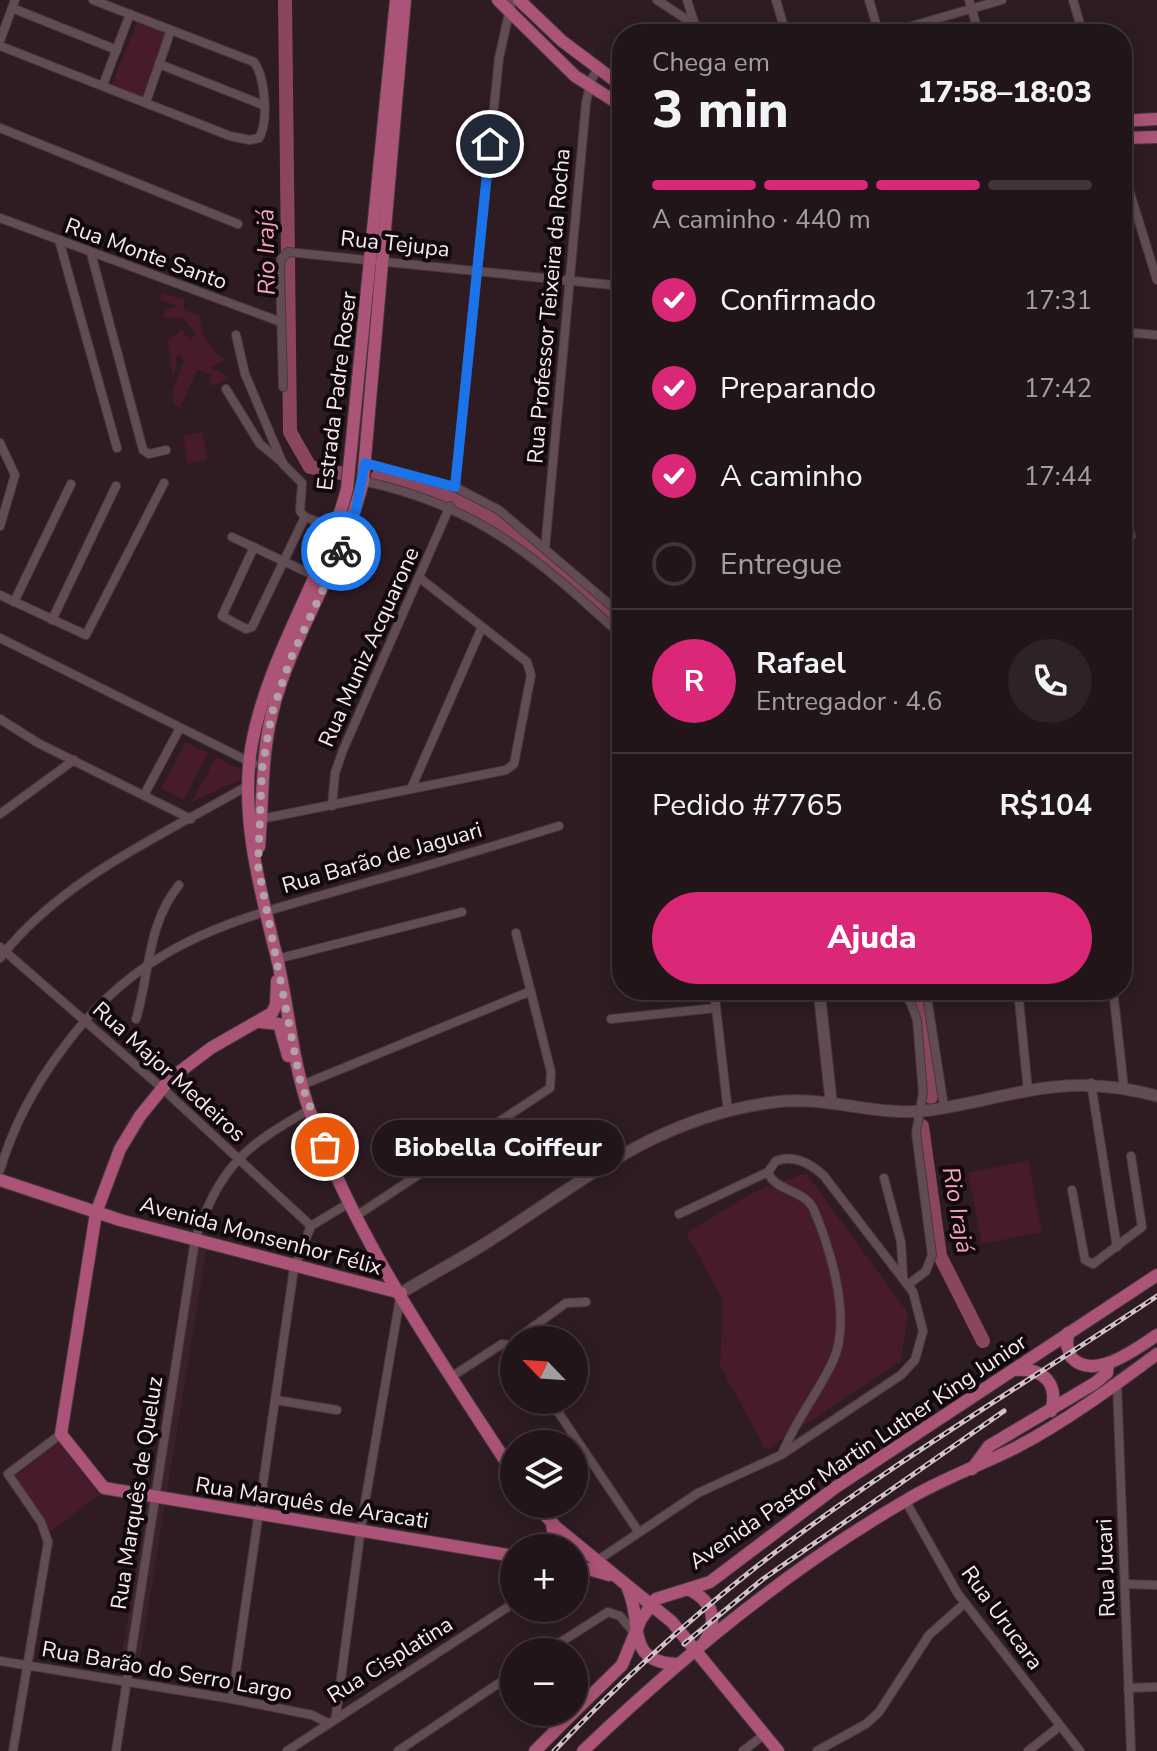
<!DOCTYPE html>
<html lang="pt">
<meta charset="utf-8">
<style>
body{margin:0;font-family:"Nunito Sans",sans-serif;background:#2e2227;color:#f1f3f6;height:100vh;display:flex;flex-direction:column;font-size:30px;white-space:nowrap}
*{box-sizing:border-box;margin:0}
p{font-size:26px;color:#a29fa2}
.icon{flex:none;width:44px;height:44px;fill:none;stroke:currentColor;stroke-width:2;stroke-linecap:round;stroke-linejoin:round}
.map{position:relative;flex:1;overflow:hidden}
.side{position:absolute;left:612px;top:24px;width:520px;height:976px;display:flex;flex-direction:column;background:#22151a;border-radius:32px;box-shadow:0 4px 20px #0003,0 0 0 2px #3f3439}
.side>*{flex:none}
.needle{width:52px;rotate:295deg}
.controls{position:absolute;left:500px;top:1326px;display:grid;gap:16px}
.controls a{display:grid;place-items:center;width:88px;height:88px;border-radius:50%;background:#22151a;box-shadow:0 4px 20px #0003,0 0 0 2px #3f3439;font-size:40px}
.pin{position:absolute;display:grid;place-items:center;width:68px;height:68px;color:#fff;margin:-34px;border:4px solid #fff;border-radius:50%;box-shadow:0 2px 8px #0007}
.courier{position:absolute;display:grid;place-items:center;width:80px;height:80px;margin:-40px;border:6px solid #1a73e8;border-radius:50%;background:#fff;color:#222;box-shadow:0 2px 10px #0007}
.bubble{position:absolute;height:56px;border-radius:28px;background:#22151a;box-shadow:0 4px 20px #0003,0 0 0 2px #3f3439;font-size:26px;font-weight:800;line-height:56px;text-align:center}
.summary em{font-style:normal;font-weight:800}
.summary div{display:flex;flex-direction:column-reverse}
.summary{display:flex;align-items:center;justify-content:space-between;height:136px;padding:0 40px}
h1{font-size:52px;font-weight:800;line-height:60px}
.bar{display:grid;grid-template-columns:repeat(4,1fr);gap:12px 8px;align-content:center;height:96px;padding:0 40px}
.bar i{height:10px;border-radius:6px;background:#3f3439}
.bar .on{background:#db2777}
.bar p{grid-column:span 4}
.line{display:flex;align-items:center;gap:20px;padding:0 40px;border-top:2px solid #3f3439}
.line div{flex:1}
.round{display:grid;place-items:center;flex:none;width:84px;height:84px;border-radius:42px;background:#2e2227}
ol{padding:0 40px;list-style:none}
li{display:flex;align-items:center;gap:24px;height:88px}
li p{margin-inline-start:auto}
li .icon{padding:8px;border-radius:50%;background:#db2777;color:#fff;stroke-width:4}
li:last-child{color:#a29fa2}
li i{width:44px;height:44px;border:4px solid #3f3439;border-radius:50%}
.cta{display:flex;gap:16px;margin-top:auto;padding:16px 40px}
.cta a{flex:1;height:92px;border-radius:48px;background:#db2777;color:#fff;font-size:32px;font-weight:800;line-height:92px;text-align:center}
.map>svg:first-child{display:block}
.built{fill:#3a212a}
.green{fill:#471a2c}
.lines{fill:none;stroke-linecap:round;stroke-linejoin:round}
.river{stroke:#8a455f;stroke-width:14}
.street-casing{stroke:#48383e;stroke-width:10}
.secondary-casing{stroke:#48383e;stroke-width:13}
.primary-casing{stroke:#48383e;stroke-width:14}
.street{stroke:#614c52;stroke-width:8}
.secondary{stroke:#614c52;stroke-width:11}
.primary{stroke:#ab5477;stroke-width:12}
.rail-casing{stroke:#d1c2c7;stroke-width:5}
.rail{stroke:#11090c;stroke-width:2;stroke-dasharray:6;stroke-linecap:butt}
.done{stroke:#b1a2a7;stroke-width:8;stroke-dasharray:0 14.4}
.route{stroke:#1a73e8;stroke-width:10}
.labels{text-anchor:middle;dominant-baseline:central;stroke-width:8;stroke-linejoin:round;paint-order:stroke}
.street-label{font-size:22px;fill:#f8eaee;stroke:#11090c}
.water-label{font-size:24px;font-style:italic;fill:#f5a3c0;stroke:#11090c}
</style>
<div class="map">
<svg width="1157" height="1751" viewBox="0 0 1157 1751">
<rect width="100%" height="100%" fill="#2e1c22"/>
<path class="built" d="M 191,1244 L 207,1246 L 137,1677 L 118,1677 Z"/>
<g class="green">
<path d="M 137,22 L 168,34 L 143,99 L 111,87 Z"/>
<path d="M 162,293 L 184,299 L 184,310 L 200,316 C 202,338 207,346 224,360 L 210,368 L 230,377 L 213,386 L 209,382 L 211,374 L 197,370 L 180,408 L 174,404 L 172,391 L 184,361 L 181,356 L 176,356 L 177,369 L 172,375 L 168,341 L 182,330 L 190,341 L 196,333 L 182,317 L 163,318 L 166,310 L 178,306 L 160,300 Z"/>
<path d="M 203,432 L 207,460 L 188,464 L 183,436 Z"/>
<path d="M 186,742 L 208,753 L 183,800 L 161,788 Z"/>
<path d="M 216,757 L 242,770 L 242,779 L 192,802 Z"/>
<path d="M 1028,1160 L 1042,1232 L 982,1244 L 968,1173 Z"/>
<path d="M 806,1173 L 908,1313 L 901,1361 L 766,1450 L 720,1366 L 723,1300 L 686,1233 L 752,1193 Z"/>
<path d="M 59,1442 L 99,1495 L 51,1531 L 13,1478 Z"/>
</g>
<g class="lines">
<g class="river">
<path d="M 285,0 L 290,432 L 310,467 L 341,473"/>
<path d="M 378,476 L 433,490 L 491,517 L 622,624"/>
<path d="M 907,990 L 922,1013 L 931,1097"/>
<path d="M 922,1126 L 940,1256 L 983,1341"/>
</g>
<g class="street-casing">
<g id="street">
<path d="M 657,0 L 695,25 L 719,34"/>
<path d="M 687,0 L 695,25 L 692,34"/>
<path d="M 776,0 L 786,34"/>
<path d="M 869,0 L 879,34"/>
<path d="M 969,0 L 979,34"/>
<path d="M 1073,0 L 1083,34"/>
<path d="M 12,8 L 117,50"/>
<path d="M 884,34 L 1002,0"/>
<path d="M 0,41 L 15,0"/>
<path d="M 0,46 L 230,136 L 250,140 L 259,138 C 269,122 265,77 254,62 L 93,0"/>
<path d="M 159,64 L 263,105"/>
<path d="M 103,85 L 130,14"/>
<path d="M 146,102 L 171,30"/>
<path d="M 0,128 L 238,224"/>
<path d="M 1122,167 L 1157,280"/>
<path d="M 0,218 L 281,322"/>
<path d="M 59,240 L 117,448"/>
<path d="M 91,253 L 143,450 L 149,454 L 166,450"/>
<path d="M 1122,332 L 1157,335"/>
<path d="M 236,335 L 245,374 L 283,464 L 302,483 L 300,511 L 305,517 L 252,627 L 246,629 L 222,616 L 254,547"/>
<path d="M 283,387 L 280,269 L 281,259 L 288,252 L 622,286"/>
<path d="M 226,389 L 260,444 L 283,463"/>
<path d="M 0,443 L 15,475 L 0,526"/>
<path d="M 365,463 L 455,487 L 499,510 L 622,615"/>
<path d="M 363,481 C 478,505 538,559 622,636"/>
<path d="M 455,487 L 499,58 L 512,0"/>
<path d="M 1122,507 L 1131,536"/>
<path d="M 305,517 L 335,528"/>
<path d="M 232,537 L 313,575"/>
<path d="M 545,549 L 586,103 L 591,80 L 598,69"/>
<path d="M 0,595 L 86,635 L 164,483"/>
<path d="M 14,602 L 71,484"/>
<path d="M 615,608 L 622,567"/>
<path d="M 52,620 L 116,486"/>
<path d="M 0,638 L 254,764"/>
<path d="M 0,719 L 38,743 L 191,819"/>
<path d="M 411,789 L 482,627"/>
<path d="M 144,795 L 180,728"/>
<path d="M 332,806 L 335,773 L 343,750 L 450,506"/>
<path d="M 0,814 L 74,760"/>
<path d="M 261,819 L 506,770 L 514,764 L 531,675 L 527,662 L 421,579"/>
<path d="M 0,947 L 162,1088 L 311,1226"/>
<path d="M 0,958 C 62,878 163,835 249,785"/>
<path d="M 277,959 L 462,912"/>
<path d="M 714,990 L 728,1112"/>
<path d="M 898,990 L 910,1001 L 917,1020 L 923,1093 L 916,1133 L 932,1255 L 926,1271 L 909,1284"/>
<path d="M 926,990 L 944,1107"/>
<path d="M 1018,990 L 1028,1091"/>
<path d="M 1113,990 L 1124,1088"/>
<path d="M 136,1019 C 150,973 147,924 179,885"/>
<path d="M 611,1019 L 716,1008"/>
<path d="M 1091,1083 L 1117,1247"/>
<path d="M 302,1085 L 531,991"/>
<path d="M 0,1170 C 13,1127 34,1087 61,1051 C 146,934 241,919 372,881 C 435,864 497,845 559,826"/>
<path d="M 768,1172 C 775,1192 805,1189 814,1210 C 831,1251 852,1319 833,1361 C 818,1393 795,1421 782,1454"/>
<path d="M 884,1178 L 901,1242 L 903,1275"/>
<path d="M 1072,1190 L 1085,1260 L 1093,1264 L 1142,1227 L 1131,1156"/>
<path d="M 679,1214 L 768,1172"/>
<path d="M 356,1216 L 550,1088 L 551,1072 L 516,933"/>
<path d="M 515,1340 L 566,1303 L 586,1302"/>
<path d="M 451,1377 L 502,1344 L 514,1346"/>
<path d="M 1117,1384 L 1131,1751"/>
<path d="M 275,1400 L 337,1410"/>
<path d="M 550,1400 L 638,1531"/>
<path d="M 8,1474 L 41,1522 L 48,1542 L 13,1751"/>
<path d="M 8,1474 L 61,1434"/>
<path d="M 905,1500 L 958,1594 L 1080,1751"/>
<path d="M 598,1560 L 698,1493 L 781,1455 L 901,1375 L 915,1360 L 923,1331 L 913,1292 L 824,1176 C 810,1163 794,1154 776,1161 L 768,1172"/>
<path d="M 1125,1584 L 1157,1585"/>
<path d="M 545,1652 L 608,1612 L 620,1616 L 635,1634"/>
<path d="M 0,1661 L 232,1699 L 312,1715 L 326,1722"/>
<path d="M 1128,1688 L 1157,1687"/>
<path d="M 232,1699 L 294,1268 L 311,1226 L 349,1203"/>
<path d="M 336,1716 L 362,1520 L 400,1298"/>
<path d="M 116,1751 L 195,1240 C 220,1167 243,1147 309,1110"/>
<path d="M 287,1751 L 514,1603"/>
<path d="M 398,1751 L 514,1673"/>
<path d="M 743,1751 L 765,1734"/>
<path d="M 817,1751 L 866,1724 L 879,1712 L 929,1635 L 965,1603"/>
<path d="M 1028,1751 L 1060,1726"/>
</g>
</g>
<g class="secondary-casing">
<g id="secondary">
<path d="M 819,990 L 831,1100"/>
<path d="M 401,1293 C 430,1275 461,1259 489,1241 C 586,1180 656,1117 775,1102 C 828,1095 878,1118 931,1110 C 1018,1096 1066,1071 1157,1096"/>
</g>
</g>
<g class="primary-casing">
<g id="primary">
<path d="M 396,0 L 347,489 C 324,577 269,653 252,743 C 239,813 260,890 277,958 C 289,1009 292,1062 310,1112 C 357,1242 439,1358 514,1474"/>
<path d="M 498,0 L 575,76 L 622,106"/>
<path d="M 519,0 L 562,41 L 622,86"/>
<path d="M 1122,121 L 1157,119"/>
<path d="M 1122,138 L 1157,137"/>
<path d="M 259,847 C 263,802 261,757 272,713 C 292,632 343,563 363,481 L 405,0"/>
<path d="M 277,981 L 276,1005 L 272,1013 L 211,1048 L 170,1079 L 140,1116 L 120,1149 L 96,1213 L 61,1434 L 104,1488 L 514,1556"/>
<path d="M 260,1022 L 279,1024 L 288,1056"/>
<path d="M 0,1180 L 120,1220 L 401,1293"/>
<path d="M 1068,1333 L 1067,1345 L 1071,1357 C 1093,1382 1136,1349 1157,1335"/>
<path d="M 1016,1370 C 1044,1368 1059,1384 1051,1411"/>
<path d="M 972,1469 L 989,1446 L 1095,1383 L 1107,1373 L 1108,1363"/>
<path d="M 535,1504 L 557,1528 L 672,1622 L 778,1751"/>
<path d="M 552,1523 L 555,1548"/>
<path d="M 574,1565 L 609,1575"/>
<path d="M 628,1589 C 644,1623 623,1663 679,1664"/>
<path d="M 688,1589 C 713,1601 719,1620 704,1643"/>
<path d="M 574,1712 L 622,1665 L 641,1619 L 656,1599 L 710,1582 L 836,1487 L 1157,1275"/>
<path d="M 535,1751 L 574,1712"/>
<path d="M 583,1751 C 678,1660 791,1567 905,1501 C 939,1480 979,1466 1015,1448 C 1065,1422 1111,1388 1157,1354"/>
</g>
</g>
<use href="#street" class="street"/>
<use href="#secondary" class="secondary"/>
<use href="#primary" class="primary"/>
<g class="rail-casing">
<g id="rail">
<path d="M 684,1644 L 763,1579 L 1004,1411"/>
<path d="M 554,1751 C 615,1687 681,1626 751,1571 C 879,1470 1022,1386 1157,1296"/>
</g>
</g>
<use href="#rail" class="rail"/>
</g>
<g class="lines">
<path class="done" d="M 325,1147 L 300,1080 L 258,866 L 262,769 L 272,713 L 290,660 L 341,551"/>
<path class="route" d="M 341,551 L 356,510 L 365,463 L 455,487 L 490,144"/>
</g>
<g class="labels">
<g class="street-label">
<text transform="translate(395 244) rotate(6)">Rua Tejupa</text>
<text transform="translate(146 254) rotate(20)">Rua Monte Santo</text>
<text transform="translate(549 306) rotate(-85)">Rua Professor Teixeira da Rocha</text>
<text transform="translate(337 391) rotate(-83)">Estrada Padre Roser</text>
<text transform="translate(369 647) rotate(-66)">Rua Muniz Acquarone</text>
<text transform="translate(382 858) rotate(-16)">Rua Barão de Jaguari</text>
<text transform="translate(169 1072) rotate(42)">Rua Major Medeiros</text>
<text transform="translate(261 1236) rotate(15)">Avenida Monsenhor Félix</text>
<text transform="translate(858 1452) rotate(-34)">Avenida Pastor Martin Luther King Junior</text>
<text transform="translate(137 1493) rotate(-81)">Rua Marquês de Queluz</text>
<text transform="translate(312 1503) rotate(9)">Rua Marquês de Aracati</text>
<text transform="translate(1106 1568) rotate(-92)">Rua Jucari</text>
<text transform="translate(1002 1618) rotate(54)">Rua Urucara</text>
<text transform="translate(390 1660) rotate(-32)">Rua Cisplatina</text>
<text transform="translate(167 1671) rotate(10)">Rua Barão do Serro Largo</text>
</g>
<g class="water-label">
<text transform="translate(266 252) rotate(-91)">Rio Irajá</text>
<text transform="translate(958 1210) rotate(80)">Rio Irajá</text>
</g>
</g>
</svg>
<div class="controls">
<a><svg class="needle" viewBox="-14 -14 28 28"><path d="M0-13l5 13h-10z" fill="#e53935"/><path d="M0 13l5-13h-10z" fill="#a29fa2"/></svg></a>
<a><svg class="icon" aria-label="layers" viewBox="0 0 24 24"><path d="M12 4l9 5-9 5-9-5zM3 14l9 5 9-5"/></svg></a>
<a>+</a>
<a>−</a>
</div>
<div class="pin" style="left:325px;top:1147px;background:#ea580c"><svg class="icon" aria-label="bag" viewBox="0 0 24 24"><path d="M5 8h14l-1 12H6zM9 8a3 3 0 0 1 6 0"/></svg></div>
<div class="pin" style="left:490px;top:144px;background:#1f2937"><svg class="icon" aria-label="home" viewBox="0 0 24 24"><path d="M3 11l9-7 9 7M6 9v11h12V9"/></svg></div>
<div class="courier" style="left:341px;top:551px"><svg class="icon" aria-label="bike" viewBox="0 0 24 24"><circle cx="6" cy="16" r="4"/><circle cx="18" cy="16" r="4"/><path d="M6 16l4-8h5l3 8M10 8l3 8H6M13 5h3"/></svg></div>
<div class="bubble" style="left:372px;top:1120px;width:252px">Biobella Coiffeur</div>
<section class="side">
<div class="summary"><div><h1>3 min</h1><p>Chega em</p></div><em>17:58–18:03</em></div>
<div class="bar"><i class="on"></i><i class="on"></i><i class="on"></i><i></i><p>A caminho · 440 m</p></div>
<ol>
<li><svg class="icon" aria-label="check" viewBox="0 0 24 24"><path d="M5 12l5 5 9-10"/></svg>Confirmado<p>17:31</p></li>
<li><svg class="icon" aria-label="check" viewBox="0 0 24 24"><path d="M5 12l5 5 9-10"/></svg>Preparando<p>17:42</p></li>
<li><svg class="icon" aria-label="check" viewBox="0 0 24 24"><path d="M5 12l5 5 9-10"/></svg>A caminho<p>17:44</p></li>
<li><i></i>Entregue</li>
</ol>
<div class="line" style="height:144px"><b class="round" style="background:#db2777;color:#fff">R</b><div><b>Rafael</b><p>Entregador · 4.6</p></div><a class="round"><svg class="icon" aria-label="phone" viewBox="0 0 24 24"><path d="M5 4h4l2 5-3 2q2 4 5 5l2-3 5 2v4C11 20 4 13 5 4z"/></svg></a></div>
<div class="line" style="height:104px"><div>Pedido #7765</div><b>R$104</b></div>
<div class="cta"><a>Ajuda</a></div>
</section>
</div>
